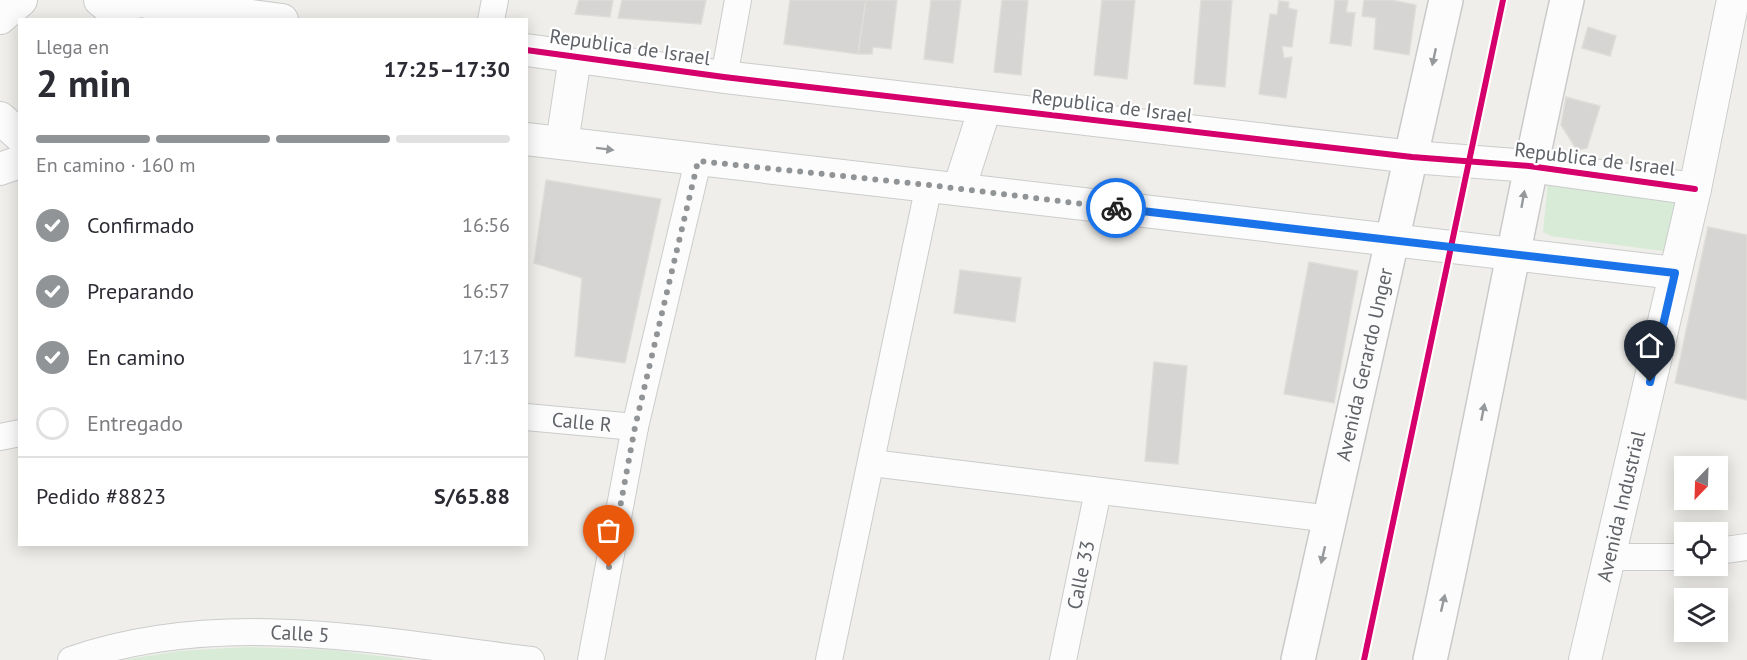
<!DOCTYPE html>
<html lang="es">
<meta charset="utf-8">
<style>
body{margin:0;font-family:"PT Sans",sans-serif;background:#f7f7f7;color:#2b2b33;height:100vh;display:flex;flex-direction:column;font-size:22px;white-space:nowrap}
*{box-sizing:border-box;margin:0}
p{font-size:20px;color:#7c7c81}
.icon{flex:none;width:33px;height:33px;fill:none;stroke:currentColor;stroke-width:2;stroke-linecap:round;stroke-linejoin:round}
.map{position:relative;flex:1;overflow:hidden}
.details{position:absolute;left:18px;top:18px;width:510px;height:528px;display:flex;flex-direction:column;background:#fff;border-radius:0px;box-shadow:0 3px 15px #0003}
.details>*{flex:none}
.needle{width:39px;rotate:203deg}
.controls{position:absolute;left:1674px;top:456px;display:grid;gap:12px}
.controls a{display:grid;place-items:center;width:54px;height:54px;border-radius:0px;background:#fff;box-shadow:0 3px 15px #0003;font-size:30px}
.pin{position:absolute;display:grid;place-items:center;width:51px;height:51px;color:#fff;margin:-62px -26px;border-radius:50% 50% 50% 0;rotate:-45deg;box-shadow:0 0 6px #0007}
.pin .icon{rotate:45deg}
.courier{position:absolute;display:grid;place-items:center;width:60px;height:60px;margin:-30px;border:4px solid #1a73e8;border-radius:50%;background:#fff;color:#222;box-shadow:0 2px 8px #0007}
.overview em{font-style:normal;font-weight:700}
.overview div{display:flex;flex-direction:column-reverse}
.overview{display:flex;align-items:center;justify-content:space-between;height:102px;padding:0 18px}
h1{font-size:39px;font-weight:700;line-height:45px}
.bar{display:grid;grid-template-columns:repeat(4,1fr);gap:9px 6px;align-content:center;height:72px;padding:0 18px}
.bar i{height:8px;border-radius:4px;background:#e1e1e2}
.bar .active{background:#919496}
.bar p{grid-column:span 4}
.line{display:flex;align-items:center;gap:15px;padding:0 18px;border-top:2px solid #e1e1e2}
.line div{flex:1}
ol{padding:0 18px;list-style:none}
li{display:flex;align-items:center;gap:18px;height:66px}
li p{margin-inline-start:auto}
li .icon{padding:6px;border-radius:50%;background:#919496;color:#fff;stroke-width:4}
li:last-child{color:#7c7c81}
li i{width:33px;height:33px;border:3px solid #e1e1e2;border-radius:50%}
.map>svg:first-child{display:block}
.green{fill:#d8ebd6}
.building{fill:#d6d5d3;stroke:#deddd9;stroke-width:1.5}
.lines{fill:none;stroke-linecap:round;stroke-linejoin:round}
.minor-casing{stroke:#cbcccc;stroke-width:28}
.tertiary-casing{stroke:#cbcccc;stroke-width:34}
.secondary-casing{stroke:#cacacb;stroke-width:36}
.minor{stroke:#fdfcfc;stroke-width:26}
.tertiary{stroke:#fdfcfc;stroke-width:32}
.secondary{stroke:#fdfcfc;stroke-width:33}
.cycleway-casing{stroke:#fff;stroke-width:10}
.cycleway{stroke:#d6006c;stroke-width:6}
.oneway{fill:#96999c}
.done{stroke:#919496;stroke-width:6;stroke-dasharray:0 10.8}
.route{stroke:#1a73e8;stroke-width:8}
.labels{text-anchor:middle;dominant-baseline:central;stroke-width:4.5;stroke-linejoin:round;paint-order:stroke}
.street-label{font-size:20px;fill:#5f6368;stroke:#fff}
</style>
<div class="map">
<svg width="1747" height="660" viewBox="0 0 1747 660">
<rect width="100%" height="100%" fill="#efeeea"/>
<g class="green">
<path d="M 1548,183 L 1679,203 L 1672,244 L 1662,251 L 1551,236 L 1543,232 Z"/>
<path d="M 247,647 L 334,650 L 410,660 L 123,660 L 180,651 Z"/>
</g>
<g class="building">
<path d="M 579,0 L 613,0 L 610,17 L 575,14 Z"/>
<path d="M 622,0 L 706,0 L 701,24 L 618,18 Z"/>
<path d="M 790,0 L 866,0 L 858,54 L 784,44 Z"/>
<path d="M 866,0 L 897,0 L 891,49 L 873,47 L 872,54 L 858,54 Z"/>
<path d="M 931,0 L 961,0 L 953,63 L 924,59 Z"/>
<path d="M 1002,0 L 1028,0 L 1021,75 L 994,72 Z"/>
<path d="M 1102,0 L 1135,0 L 1127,79 L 1094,75 Z"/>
<path d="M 1201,0 L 1232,0 L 1225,87 L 1194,84 Z"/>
<path d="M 1335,0 L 1348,0 L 1346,12 L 1355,13 L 1351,46 L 1330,43 Z"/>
<path d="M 1364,0 L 1391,0 L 1416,5 L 1409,55 L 1374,49 L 1376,18 L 1362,16 Z"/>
<path d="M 1279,1 L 1289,2 L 1288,8 L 1297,10 L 1292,47 L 1282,46 L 1284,58 L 1292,57 L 1286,98 L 1259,94 L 1270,14 L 1277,15 Z"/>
<path d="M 1588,27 L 1616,36 L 1610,56 L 1582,48 Z"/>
<path d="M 1566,97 L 1600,106 L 1587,148 L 1577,150 L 1561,125 Z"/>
<path d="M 546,180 L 661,199 L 625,363 L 575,356 L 582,278 L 534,263 Z"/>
<path d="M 1708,227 L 1747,235 L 1747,400 L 1675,383 Z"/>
<path d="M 1309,262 L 1358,271 L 1334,403 L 1284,394 Z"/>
<path d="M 960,270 L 1021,278 L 1015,322 L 954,313 Z"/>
<path d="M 1154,362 L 1187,366 L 1178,464 L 1145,461 Z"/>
</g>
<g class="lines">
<g class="minor-casing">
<g id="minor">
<path d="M 491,20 L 495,0"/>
<path d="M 724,77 L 738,0"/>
<path id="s1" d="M 526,417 L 635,427"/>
<path d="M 0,437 L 20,433"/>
<path d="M 872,463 L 1331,519"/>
<path d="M 1718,551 L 1747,547"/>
<path d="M 1611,557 L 1684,557"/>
<path id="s2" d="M 71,660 C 220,608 379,641 531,660"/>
<path d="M 591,660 L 635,427 L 698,161"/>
<path d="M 829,660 L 929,185"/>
<path id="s3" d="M 1063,660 L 1098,491"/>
</g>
</g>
<g class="tertiary-casing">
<g id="tertiary">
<path d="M 100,0 L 124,20"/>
<path d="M 131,0 L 282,20"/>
<path d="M 0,18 L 21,0"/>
<path d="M 526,50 L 724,77 L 1412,157 L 1529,166 L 1695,189"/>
<path d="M 0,118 L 20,136"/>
<path d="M 526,139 L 1675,273"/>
<path d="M 562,143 L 575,57"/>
<path d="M 0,169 L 20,162"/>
<path d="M 959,189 L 985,108"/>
<path id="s4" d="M 1585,660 L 1695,189 L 1733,0"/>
</g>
</g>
<g class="secondary-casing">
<g id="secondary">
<path id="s5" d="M 1298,660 L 1446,0"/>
<path d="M 1430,660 C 1479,441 1517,219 1567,0"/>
</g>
</g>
<use href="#minor" class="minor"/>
<use href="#tertiary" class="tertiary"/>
<use href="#secondary" class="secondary"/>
<g class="cycleway-casing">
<g id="cycleway">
<path d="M 526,50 L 724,77 L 1412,157 L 1529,166 L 1695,189"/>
<path d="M 1364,660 L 1503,0"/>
</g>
</g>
<use href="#cycleway" class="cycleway"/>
</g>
<defs><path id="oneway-solid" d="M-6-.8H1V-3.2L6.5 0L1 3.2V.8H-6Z" transform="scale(1.5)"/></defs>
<g class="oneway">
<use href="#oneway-solid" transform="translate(1434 57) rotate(102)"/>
<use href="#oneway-solid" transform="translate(605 149) rotate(7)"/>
<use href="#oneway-solid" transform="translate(1523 199) rotate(-80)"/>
<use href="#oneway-solid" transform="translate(1483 412) rotate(-79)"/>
<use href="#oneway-solid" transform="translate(1323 555) rotate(103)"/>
<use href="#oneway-solid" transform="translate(1443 603) rotate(-77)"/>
</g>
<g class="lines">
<path class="done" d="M 609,567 L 635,427 L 698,161 L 929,185 L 1116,208"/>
<path class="route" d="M 1116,208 L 1675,273 L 1650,382"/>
</g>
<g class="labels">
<g class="street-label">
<text transform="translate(630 47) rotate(8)">Republica de Israel</text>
<text transform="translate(1112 106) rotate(7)">Republica de Israel</text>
<text transform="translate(1595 159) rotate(7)">Republica de Israel</text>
<text stroke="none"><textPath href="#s5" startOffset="303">Avenida Gerardo Unger</textPath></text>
<text stroke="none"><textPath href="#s1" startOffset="56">Calle R</textPath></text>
<text stroke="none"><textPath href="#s4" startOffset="158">Avenida Industrial</textPath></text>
<text stroke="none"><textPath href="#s3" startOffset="87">Calle 33</textPath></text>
<text stroke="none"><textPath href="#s2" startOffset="232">Calle 5</textPath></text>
</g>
</g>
</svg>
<div class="controls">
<a><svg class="needle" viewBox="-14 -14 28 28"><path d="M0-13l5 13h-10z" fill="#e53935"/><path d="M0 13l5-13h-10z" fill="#7c7c81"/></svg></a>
<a><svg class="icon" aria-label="locate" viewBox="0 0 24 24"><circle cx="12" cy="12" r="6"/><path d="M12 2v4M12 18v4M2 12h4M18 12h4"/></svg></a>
<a><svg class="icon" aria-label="layers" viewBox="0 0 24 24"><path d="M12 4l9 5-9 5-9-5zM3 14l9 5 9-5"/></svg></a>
</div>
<div class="pin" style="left:609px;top:567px;background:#ea580c"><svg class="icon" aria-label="bag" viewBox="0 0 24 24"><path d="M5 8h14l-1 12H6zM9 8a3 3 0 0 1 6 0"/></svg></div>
<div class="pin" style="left:1650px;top:382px;background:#1f2937"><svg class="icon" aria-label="home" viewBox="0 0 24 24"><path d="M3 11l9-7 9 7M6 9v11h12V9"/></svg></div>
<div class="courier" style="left:1116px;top:208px"><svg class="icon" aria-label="bike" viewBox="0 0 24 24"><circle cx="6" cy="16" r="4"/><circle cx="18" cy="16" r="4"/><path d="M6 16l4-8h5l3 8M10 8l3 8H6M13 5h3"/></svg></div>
<section class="details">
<div class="overview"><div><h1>2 min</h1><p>Llega en</p></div><em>17:25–17:30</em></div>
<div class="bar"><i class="active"></i><i class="active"></i><i class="active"></i><i></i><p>En camino · 160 m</p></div>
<ol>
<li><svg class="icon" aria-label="check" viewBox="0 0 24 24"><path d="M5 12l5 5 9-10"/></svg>Confirmado<p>16:56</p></li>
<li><svg class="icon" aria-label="check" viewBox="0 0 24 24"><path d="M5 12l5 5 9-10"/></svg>Preparando<p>16:57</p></li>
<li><svg class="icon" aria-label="check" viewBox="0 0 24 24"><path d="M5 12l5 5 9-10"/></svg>En camino<p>17:13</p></li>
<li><i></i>Entregado</li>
</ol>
<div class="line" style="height:78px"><div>Pedido #8823</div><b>S/65.88</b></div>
</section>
</div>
